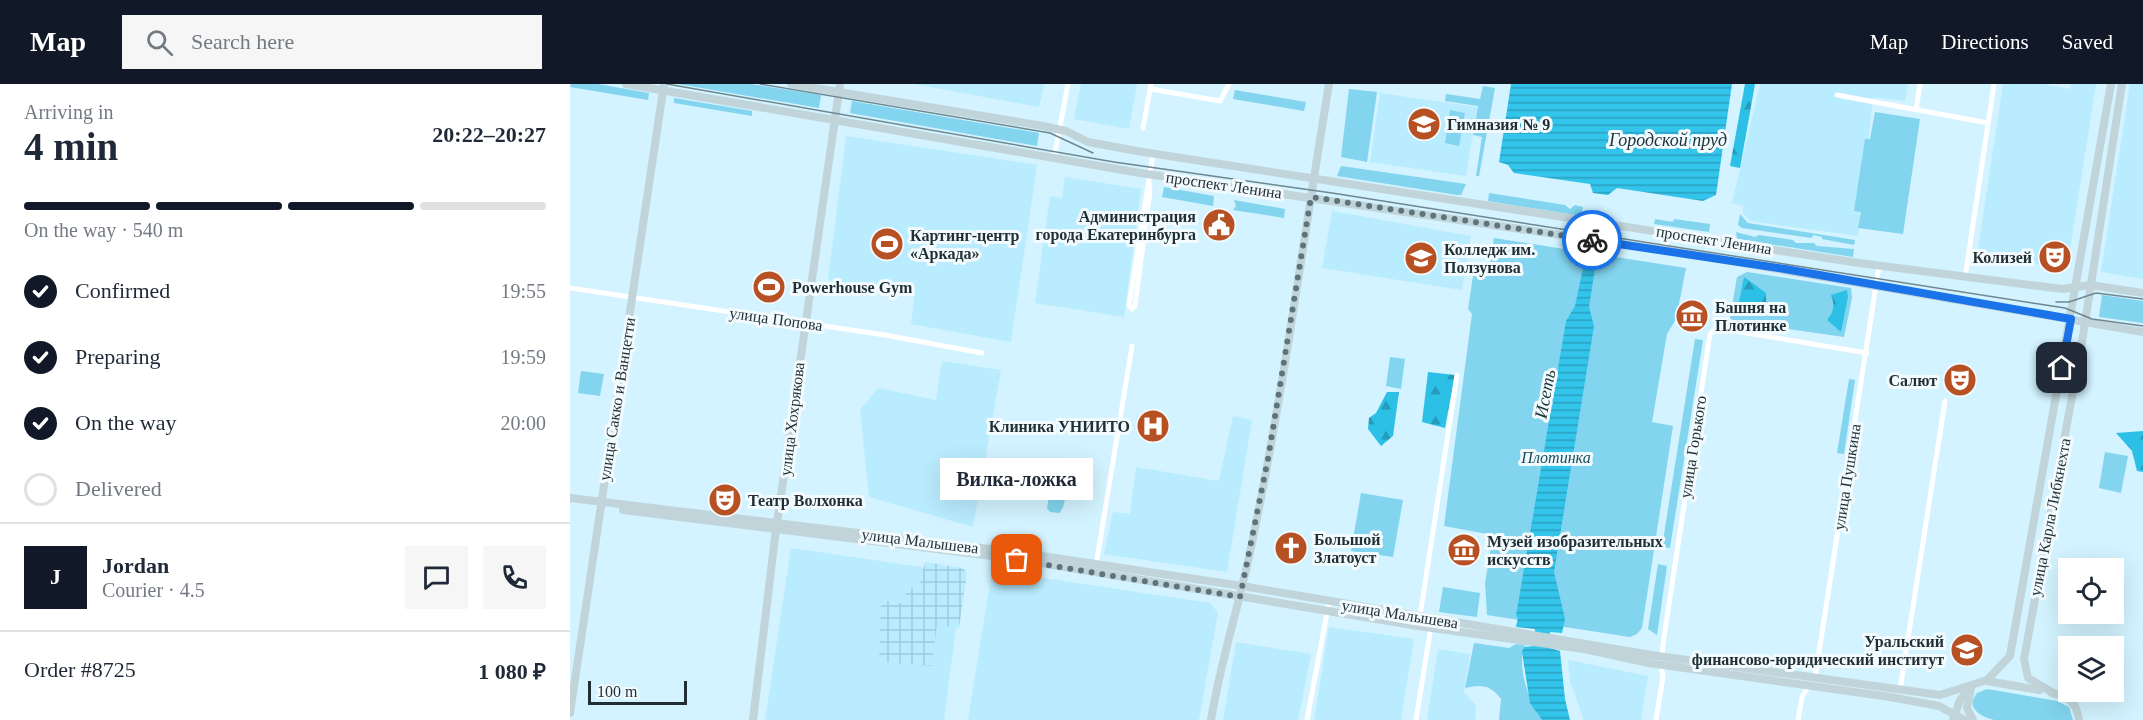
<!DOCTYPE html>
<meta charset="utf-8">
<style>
body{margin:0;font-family:Georgia,serif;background:#f6f6f7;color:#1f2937;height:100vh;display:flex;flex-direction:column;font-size:22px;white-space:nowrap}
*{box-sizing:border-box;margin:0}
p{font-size:20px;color:#747a83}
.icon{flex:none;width:33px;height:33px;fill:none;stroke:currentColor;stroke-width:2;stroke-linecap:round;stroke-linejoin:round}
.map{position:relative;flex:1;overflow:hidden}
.panel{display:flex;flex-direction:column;background:#fff;width:570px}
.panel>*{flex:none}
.tools{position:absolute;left:1488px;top:474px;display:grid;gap:12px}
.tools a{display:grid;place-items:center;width:66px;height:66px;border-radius:0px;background:#fff;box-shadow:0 6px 24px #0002;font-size:30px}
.scale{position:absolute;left:18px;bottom:15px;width:99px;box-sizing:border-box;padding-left:6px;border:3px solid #1f2f34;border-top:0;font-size:16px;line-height:21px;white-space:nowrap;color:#1f2f34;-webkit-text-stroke:4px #f3fbfe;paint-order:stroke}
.pin{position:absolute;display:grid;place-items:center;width:51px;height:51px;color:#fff;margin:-26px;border-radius:12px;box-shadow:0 3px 9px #0006}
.courier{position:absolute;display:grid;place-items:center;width:60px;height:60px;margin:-30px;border:4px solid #1a73e8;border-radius:50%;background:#fff;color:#222;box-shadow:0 2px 8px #0007}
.bubble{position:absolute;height:42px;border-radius:0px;background:#fff;box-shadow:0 6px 24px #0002;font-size:20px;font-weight:700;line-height:42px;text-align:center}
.overview em{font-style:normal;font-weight:700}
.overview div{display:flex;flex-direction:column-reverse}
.overview{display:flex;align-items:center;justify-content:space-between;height:102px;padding:0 24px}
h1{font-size:39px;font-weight:700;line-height:45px}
.bar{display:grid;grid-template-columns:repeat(4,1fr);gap:9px 6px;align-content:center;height:72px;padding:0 24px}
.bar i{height:8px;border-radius:4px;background:#e0e1e3}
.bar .current{background:#111827}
.bar p{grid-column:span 4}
.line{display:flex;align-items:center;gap:15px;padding:0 24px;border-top:2px solid #e0e1e3}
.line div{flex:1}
.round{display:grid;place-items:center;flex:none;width:63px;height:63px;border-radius:0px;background:#f6f6f7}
ol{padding:0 24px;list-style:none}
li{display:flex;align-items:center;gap:18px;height:66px}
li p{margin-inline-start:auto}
li .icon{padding:6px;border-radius:50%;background:#111827;color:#fff;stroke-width:4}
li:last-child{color:#747a83}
li i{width:33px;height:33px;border:3px solid #e0e1e3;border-radius:50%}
header{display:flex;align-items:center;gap:36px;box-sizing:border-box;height:84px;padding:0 30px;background:#111827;color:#fff}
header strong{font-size:28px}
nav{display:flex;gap:33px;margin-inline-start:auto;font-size:21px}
.search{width:420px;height:54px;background:#f6f6f7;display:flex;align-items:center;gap:15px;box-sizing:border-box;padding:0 21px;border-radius:0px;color:#747a83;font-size:22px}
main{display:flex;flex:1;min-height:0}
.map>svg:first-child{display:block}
.built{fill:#b9ecfe}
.industrial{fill:url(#industrial-grid)}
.green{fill:#82d4ef}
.forest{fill:url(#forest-firs)}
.water{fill:url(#water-rules)}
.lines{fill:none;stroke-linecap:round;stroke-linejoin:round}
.street{stroke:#fff;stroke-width:5}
.secondary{stroke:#c0d4da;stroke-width:8}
.tram{stroke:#70878f;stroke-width:1.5}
.done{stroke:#5e747b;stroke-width:6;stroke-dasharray:0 10.8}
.route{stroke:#1a73e8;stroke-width:8}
.labels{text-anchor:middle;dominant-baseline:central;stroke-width:6;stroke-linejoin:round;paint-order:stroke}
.poi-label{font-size:16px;font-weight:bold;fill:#1f2f34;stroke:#f3fbfe;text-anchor:start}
.street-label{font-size:16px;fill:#1f2f34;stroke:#f3fbfe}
.park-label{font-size:16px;font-style:italic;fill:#134d5d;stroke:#f3fbfe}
.water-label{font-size:18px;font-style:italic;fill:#1b3239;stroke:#f3fbfe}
</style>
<header>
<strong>Map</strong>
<div class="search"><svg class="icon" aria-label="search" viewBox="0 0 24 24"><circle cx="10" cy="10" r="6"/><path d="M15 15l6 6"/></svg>Search here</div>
<nav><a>Map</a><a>Directions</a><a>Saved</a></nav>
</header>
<main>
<section class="panel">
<div class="overview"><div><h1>4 min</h1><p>Arriving in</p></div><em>20:22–20:27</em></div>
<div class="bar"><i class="current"></i><i class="current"></i><i class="current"></i><i></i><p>On the way · 540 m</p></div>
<ol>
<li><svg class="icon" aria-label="check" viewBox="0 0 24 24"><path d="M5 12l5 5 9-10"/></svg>Confirmed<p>19:55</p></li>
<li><svg class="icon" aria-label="check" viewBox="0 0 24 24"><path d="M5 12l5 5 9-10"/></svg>Preparing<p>19:59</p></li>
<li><svg class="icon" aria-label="check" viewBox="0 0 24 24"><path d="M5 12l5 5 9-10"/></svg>On the way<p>20:00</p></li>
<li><i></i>Delivered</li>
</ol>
<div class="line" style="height:108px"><b class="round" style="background:#111827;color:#fff">J</b><div><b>Jordan</b><p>Courier · 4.5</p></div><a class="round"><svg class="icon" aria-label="chat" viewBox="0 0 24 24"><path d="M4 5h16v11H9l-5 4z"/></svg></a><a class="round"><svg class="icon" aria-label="phone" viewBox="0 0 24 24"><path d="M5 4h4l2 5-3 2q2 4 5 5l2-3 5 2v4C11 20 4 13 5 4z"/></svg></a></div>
<div class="line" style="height:78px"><div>Order #8725</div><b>1 080 ₽</b></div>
</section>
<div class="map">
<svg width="1573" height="636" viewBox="0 0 1573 636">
<defs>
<pattern id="industrial-grid" width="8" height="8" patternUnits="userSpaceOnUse" patternTransform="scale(1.5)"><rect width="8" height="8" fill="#b9ecfe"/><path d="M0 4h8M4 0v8" fill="none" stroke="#9fcbda"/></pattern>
<pattern id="forest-firs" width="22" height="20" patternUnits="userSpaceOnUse" patternTransform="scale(1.5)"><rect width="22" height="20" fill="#2dc0e7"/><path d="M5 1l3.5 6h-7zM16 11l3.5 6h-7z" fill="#269cbc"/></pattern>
<pattern id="water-rules" width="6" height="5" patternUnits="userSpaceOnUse" patternTransform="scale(1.5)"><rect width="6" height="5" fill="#33c4eb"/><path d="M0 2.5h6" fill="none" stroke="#2ba0bf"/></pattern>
</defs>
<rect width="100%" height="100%" fill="#d2f3ff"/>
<g class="built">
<path d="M 344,0 L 474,0 L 469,23 Z"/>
<path d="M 511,0 L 567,0 L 559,45 L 504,35 Z"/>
<path d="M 1190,0 L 1338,0 L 1335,17 L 1303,13 L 1288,152 L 1180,137 L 1173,129 L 1173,122 L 1162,119 Z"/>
<path d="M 1433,0 L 1473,0 L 1500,5 L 1501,0 L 1526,0 L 1497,184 L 1407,172 Z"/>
<path d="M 1560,0 L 1573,0 L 1573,195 L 1531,188 Z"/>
<path d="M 810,9 L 907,23 L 896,92 L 800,78 Z"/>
<path d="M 276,52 L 467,81 L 441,258 L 341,240 L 345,208 L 258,196 Z"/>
<path d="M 495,93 L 571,105 L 554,233 L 465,219 L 480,112 L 492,114 Z"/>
<path d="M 762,127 L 901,152 L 892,206 L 752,184 Z"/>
<path d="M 372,277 L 431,286 L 403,443 L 299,413 L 290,326 L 308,304 L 366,316 Z"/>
<path d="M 663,332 L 682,336 L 657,488 L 534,470 L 543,428 L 560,430 L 566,383 L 649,397 Z"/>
<path d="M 221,464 L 393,489 L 374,636 L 195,636 Z"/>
<path d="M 422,486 L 640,519 L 648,529 L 629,636 L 398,636 Z"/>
<path d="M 759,543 L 844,555 L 831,636 L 744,636 Z"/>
<path d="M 666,558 L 741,570 L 728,636 L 653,636 Z"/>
<path d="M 868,565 L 900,570 L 894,608 L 906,622 L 905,636 L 857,636 Z"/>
<path d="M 998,576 L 1078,592 L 1071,636 L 1014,636 L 1000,597 Z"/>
</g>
<path class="industrial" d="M 355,478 L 393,484 L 397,489 L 389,544 L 367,540 L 362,582 L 309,578 L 311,516 L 335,520 L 336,504 L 349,505 Z"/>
<g class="green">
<path d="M 1,0 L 28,0 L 79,9 L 78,16 L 0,3 Z"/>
<path d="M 108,0 L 181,0 L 251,11 L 249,24 Z"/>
<path d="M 913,2 L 925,4 L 909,92 L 906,92 L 912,53 L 903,51 L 908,22 L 875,17 L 876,10 L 910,15 Z"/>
<path d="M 779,5 L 807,8 L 797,78 L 771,73 Z"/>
<path d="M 665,6 L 736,18 L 734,27 L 663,15 Z"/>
<path d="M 104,14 L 182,27 L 182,32 L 104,19 Z"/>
<path d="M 282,17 L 469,49 L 467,62 L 280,29 Z"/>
<path d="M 880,26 L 895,29 L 889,62 L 875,59 Z"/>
<path d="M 1305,28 L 1350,35 L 1333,150 L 1288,144 L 1291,128 L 1284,127 L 1295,55 L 1300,55 Z"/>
<path d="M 771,82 L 896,100 L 891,111 L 887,111 L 767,92 Z"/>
<path d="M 594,103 L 644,112 L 643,122 L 592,113 Z"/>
<path d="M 919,109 L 995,121 L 1000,125 L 1005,121 L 1013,123 L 1011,132 L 918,117 Z"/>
<path d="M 664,116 L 715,125 L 714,134 L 663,126 L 666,122 Z"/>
<path d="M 1170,130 L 1178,139 L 1285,156 L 1284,161 L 1252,155 L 1252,153 L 1243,151 L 1242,154 L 1172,144 L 1168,141 Z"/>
<path d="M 1085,135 L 1103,138 L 1104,135 L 1140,140 L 1139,148 L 1084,140 Z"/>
<path d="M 1166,148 L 1185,153 L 1189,151 L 1223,156 L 1226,159 L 1244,159 L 1247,162 L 1284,165 L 1283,173 L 1167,155 Z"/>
<path d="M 924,154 L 1116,184 L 1106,235 L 1097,250 L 1082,338 L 1103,342 L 1072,544 L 1067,550 L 1060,553 L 917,531 L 915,499 L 923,451 L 874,442 L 902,230 L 898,225 L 903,192 L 908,192 L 920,180 Z"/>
<path d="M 1177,188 L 1281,204 L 1282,214 L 1274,253 L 1164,237 L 1160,234 L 1167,193 Z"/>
<path d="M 1532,211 L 1573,217 L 1573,239 L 1529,233 Z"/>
<path d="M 1125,255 L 1133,256 L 1100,464 L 1092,463 Z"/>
<path d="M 820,273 L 835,275 L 831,305 L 816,302 Z"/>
<path d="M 11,287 L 34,290 L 30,312 L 8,309 Z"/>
<path d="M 1279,295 L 1285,296 L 1274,370 L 1267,369 Z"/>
<path d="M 1535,368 L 1558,372 L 1551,409 L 1529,404 Z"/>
<path d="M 484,399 L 494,401 C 497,408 495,424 489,429 L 480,428 L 477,424 L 481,402 Z"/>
<path d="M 791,409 L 833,416 L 823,473 L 781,467 Z"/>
<path d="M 1088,480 L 1097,482 L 1087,551 L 1078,545 Z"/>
<path d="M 873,503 L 910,509 L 907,533 L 869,528 Z"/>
<path d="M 904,559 L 939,564 L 946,560 L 955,561 C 946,580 959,620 972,636 L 929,636 L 931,615 C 921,601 911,600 895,604 Z"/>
<path d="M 1417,605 L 1487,617 L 1499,623 L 1503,636 L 1424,636 C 1410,632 1395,624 1407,609 Z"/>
</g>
<g class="forest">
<path d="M 1175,0 L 1185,0 L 1170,84 L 1160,82 Z"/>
<path d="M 1174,193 L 1196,209 L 1196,218 L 1168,223 Z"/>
<path d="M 1277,206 L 1278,213 L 1271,248 L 1257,236 C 1264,228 1265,221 1261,211 Z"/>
<path d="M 858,288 L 885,291 L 875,344 L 852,338 Z"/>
<path d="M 817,308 L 829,308 L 823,352 L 811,362 L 798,345 L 799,334 L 806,329 Z"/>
<path d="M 1573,347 L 1573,388 L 1567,387 L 1562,367 L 1546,349 Z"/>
</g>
<g class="water">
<path d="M 941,0 L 1162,0 L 1146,111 L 1133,117 L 1047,104 L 1038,111 L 1023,109 L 1020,100 L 944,89 L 938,81 L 929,78 Z"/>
<path d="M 1016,170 L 1027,172 L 1019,223 L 1024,242 L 984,488 L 995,535 L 992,549 L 980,548 L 980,564 L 990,567 L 995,615 L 1000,636 L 972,636 L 960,619 L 952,568 L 954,563 L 964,562 L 965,545 L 946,543 L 948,533 L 946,532 L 996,237 L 1005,222 Z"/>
</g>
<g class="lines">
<g class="street">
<path d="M 581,5 L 650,17 L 659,0"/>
<path d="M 1267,11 L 1418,39"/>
<path d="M 1346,26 L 1350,0"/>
<path d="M 573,44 L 581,0"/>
<path d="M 484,74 L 498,0"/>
<path d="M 579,99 L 580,107 L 565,222 L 562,225 L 559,221 L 583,70"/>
<path d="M 1395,194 L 1424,0"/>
<path d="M 0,204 L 315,251 L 412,269"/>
<path d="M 526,481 L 562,262"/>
<path d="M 850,532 L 887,291"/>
<path d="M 1245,594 L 1309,182"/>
<path d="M 1330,606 L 1375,317"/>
<path d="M 737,636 L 759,518"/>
<path d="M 846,636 L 862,536"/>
<path d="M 1086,636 L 1093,593 L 1091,581 L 1093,560 L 1140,250 L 1147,244 L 1297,269"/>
<path d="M 1228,636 L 1232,613 L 1239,601"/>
</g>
<g class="secondary">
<path d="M 56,0 L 570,89 L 1120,170 L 1573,248"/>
<path d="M 221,0 L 473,42 L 496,47 L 518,58 L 573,68 L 1289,179 L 1492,205 L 1520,201 L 1573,209"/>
<path d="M 0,414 L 445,468 L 672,502 L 1081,571 L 1370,611 L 1417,596 L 1440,572 L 1541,0"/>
<path d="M 53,426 L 446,475 L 848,542 L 1014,565 L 1079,579 L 1320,613 L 1369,622 L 1395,636"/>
<path d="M 1417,597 L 1469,606"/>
<path d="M 1401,605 L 1397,624 L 1403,636"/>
<path d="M 1482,609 C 1499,613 1507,619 1509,636"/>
<path d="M 1485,610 L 1458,594 L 1454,575 L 1512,258 L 1552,0"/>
<path d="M 0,629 L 94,0"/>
<path d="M 183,636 L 205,453 L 270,0"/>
<path d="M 641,636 C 651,574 671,516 683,454 C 714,304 734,151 759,0"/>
<path d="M 1383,636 L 1390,616 L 1400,604"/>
</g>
<g class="tram">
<path d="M 97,0 L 544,78 L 762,109 L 1469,220 L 1495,224 L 1522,235 L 1573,242"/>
<path d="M 190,0 L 480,49 L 523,69"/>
<path d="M 1486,218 L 1499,218 L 1526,209 L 1573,215"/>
</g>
</g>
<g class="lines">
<path class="done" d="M 447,476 L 670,513 L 698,375 L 741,113 L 1022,156"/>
<path class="route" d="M 1022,156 L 1215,185 L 1501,235 L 1492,284"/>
</g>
<defs>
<g id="school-disc" transform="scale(1.725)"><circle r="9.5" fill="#b75124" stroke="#f3fbfe"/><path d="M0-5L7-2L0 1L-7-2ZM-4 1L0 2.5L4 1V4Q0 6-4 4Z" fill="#fff"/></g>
<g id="civic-disc" transform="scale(1.725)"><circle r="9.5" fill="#b75124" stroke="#f3fbfe"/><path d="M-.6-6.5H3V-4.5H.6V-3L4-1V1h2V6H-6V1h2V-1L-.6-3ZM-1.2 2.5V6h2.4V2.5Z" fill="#fff"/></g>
<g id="stadium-disc" transform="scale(1.725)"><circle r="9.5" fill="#b75124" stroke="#f3fbfe"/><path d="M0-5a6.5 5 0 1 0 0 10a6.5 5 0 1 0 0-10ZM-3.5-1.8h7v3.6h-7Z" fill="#fff"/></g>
<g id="theatre-disc" transform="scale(1.725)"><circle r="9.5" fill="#b75124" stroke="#f3fbfe"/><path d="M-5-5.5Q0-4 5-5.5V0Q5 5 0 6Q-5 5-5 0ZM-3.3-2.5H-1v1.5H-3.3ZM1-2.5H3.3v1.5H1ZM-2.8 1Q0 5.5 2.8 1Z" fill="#fff"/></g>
<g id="university-disc" transform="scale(1.725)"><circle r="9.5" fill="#b75124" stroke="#f3fbfe"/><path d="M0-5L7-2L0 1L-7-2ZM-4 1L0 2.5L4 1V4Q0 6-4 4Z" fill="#fff"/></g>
<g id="museum-disc" transform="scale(1.725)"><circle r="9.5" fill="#b75124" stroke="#f3fbfe"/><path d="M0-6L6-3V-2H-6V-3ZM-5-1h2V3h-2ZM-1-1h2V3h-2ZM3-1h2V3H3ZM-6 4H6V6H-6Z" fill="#fff"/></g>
<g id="hospital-disc" transform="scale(1.725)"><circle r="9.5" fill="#b75124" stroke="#f3fbfe"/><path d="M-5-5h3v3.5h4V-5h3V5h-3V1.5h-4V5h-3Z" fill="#fff"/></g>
<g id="church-disc" transform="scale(1.725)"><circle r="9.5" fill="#b75124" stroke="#f3fbfe"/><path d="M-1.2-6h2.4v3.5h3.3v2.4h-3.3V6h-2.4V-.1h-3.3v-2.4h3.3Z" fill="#fff"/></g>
</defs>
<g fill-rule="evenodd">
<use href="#school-disc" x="854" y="40"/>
<use href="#civic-disc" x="649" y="141"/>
<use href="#stadium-disc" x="317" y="160"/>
<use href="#theatre-disc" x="1485" y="173"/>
<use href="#university-disc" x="851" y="174"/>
<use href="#stadium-disc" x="199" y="203"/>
<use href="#museum-disc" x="1122" y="232"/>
<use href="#theatre-disc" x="1390" y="296"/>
<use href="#hospital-disc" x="583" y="342"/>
<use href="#theatre-disc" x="155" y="416"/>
<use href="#church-disc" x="721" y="464"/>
<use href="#museum-disc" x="894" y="466"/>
<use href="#university-disc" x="1397" y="566"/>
</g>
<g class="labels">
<g class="poi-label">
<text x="877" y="40">Гимназия № 9</text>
<text x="626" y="132" text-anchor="end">Администрация<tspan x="626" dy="18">города Екатеринбурга</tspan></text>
<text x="340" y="151">Картинг-центр<tspan x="340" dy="18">«Аркада»</tspan></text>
<text x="874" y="165">Колледж им.<tspan x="874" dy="18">Ползунова</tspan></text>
<text x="1462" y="173" text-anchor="end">Колизей</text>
<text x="222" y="203">Powerhouse Gym</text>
<text x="1145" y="223">Башня на<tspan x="1145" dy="18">Плотинке</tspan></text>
<text x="1367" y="296" text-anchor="end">Салют</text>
<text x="560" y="342" text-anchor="end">Клиника УНИИТО</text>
<text x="178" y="416">Театр Волхонка</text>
<text x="744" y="455">Большой<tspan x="744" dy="18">Златоуст</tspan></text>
<text x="917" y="457">Музей изобразительных<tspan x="917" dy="18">искусств</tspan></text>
<text x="1374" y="557" text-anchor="end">Уральский<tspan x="1374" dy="18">финансово-юридический институт</tspan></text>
</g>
<g class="street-label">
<text transform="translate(654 101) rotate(8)">проспект Ленина</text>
<text transform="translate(1144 156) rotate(9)">проспект Ленина</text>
<text transform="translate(206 235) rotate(8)">улица Попова</text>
<text transform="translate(47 315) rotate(-81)">улица Сакко и Ванцетти</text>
<text transform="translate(222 335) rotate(-83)">улица Хохрякова</text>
<text transform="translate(1123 363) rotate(-81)">улица Горького</text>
<text transform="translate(1277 393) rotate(-81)">улица Пушкина</text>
<text transform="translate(1480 433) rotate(-79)">улица Карла Либкнехта</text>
<text transform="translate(350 457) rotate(7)">улица Малышева</text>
<text transform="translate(830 530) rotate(9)">улица Малышева</text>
</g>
<g class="park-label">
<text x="986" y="373">Плотинка</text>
</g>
<g class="water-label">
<text x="1098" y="56">Городской пруд</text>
<text transform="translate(975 310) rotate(-79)">Исеть</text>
</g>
</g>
</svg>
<div class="tools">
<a><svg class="icon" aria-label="locate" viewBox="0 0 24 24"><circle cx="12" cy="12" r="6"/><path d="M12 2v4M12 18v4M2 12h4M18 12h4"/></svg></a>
<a><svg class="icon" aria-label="layers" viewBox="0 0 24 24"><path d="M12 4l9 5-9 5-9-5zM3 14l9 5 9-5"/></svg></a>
</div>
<div class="scale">100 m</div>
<div class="pin" style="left:447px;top:476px;background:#ea580c"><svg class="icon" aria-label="bag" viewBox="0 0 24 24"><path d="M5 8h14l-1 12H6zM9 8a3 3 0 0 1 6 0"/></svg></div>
<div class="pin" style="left:1492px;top:284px;background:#1f2937"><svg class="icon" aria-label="home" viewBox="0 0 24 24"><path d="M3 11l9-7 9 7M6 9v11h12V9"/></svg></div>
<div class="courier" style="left:1022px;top:156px"><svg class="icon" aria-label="bike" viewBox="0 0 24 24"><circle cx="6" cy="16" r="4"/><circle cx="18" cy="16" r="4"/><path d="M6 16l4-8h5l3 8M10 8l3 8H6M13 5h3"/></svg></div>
<div class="bubble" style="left:370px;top:374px;width:153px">Вилка-ложка</div>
</div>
</main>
